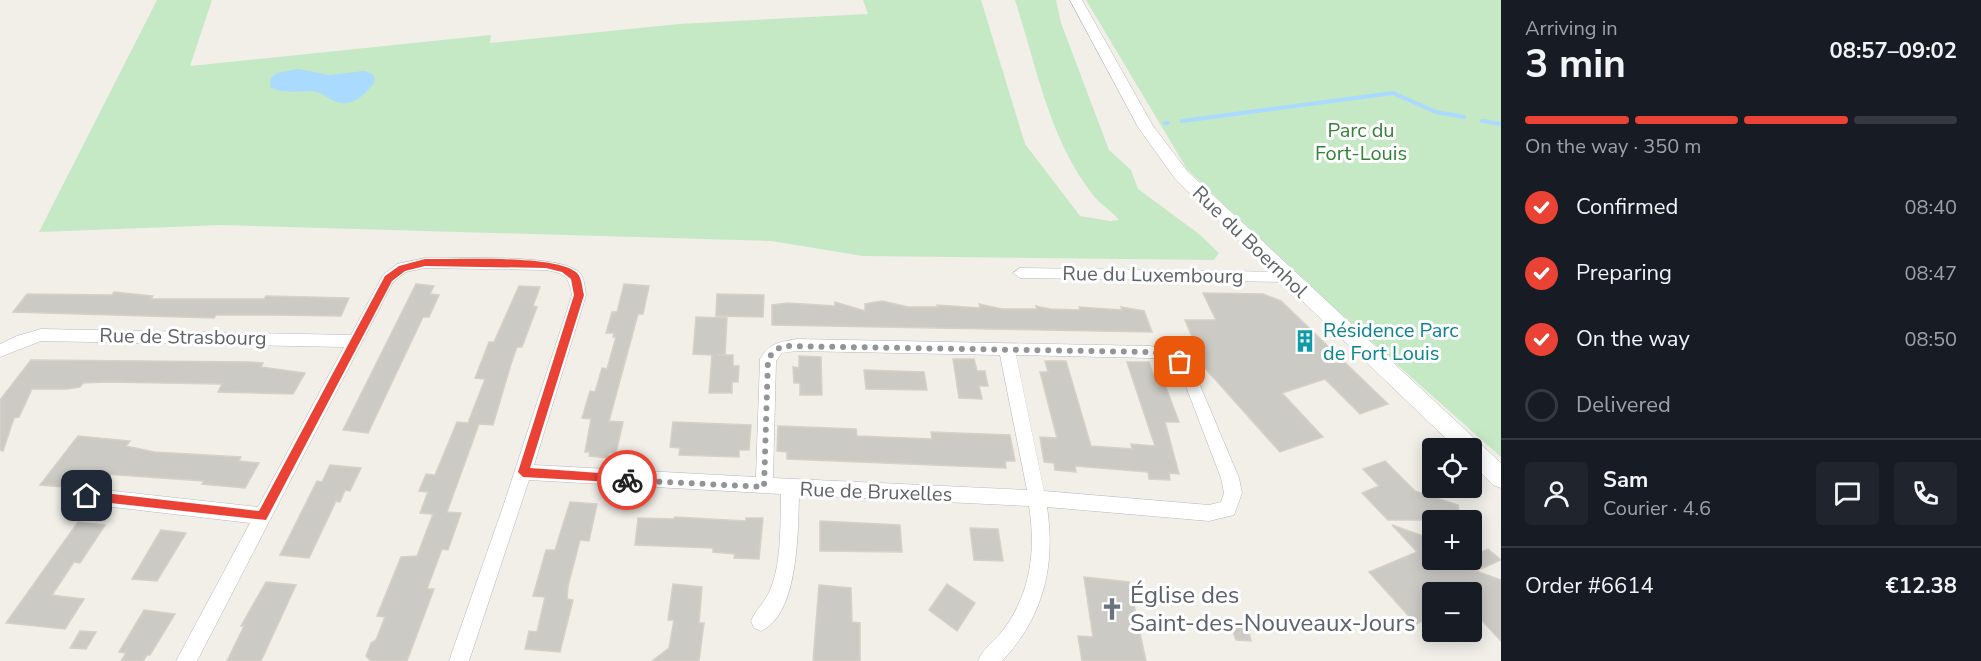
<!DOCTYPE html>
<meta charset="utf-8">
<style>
body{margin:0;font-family:"Nunito Sans",sans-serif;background:#20242c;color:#f1f3f6;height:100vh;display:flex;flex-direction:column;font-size:22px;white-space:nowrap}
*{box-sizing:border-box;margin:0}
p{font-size:20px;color:#9ea1a6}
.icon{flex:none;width:33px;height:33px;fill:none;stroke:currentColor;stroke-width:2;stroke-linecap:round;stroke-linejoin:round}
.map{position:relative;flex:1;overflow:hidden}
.drawer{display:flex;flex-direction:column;background:#171b24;width:480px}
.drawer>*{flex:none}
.fabs{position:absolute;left:1422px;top:438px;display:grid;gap:12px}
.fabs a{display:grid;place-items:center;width:60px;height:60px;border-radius:6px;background:#171b24;box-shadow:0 3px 15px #0003;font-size:30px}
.pin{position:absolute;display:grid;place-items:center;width:51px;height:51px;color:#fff;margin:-26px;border-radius:12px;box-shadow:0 3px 9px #0006}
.courier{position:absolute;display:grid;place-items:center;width:60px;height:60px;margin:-30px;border:4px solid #ea4335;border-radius:50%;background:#fff;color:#222;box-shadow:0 2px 8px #0007}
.head em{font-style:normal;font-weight:700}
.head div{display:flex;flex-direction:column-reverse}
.head{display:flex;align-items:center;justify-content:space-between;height:102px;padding:0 24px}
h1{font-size:39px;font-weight:700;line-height:45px}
.bar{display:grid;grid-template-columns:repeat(4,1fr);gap:9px 6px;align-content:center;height:72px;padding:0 24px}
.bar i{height:8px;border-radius:4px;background:#363941}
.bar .selected{background:#ea4335}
.bar p{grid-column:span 4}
.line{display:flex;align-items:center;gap:15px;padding:0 24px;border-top:2px solid #363941}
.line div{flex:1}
.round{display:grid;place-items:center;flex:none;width:63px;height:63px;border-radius:6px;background:#20242c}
ol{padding:0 24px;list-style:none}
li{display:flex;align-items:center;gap:18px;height:66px}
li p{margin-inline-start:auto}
li .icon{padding:6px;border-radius:50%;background:#ea4335;color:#fff;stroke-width:4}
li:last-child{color:#9ea1a6}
li i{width:33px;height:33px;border:3px solid #363941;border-radius:50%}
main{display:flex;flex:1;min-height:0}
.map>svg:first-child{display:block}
.green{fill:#c5e8c5}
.water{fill:#aadaff}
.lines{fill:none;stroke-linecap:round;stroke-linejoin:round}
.stream{stroke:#aadaff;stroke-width:4}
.building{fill:#cccac5;stroke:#d6d1c6;stroke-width:1.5}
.minor-casing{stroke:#b5b8bc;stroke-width:1}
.tertiary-casing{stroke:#b5b8bc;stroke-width:1}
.minor{fill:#fff;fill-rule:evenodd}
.tertiary{fill:#fff;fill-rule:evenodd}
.route{fill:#ea4335}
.done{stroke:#929495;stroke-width:6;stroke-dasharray:0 10.8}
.labels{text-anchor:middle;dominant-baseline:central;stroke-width:6;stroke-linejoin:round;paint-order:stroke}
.park-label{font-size:20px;fill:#348238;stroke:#fff}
.street-label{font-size:20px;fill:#5f6368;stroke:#fff}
.culture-label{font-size:20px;fill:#0d838f;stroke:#fff;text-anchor:start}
.near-worship-label{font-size:24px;fill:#5b616d;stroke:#fff;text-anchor:start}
</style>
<main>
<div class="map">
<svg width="1501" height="661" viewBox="0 0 1501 661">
<rect width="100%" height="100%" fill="#f1efe8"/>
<g class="green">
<path d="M 157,0 L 212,0 L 190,66 L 491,35 L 490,43 L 679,24 L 868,14 L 863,0 L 981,0 L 1025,144 L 1080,216 L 1110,221 L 1119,220 C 1112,211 1100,204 1093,195 C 1049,139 1036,65 1015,0 L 1056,0 L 1061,23 L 1109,150 L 1131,170 L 1138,189 L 1199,234 L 1219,253 L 1214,260 L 863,256 L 771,241 L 222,225 L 39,232 Z"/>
<path d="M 1086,0 L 1501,0 L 1501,457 L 1292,271 L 1187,169 Z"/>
</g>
<path class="water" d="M 298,69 L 329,75 L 364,71 L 373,74 L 375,82 C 364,95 351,110 332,100 C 325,96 321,92 311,91 C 297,91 283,94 270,87 L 271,78 L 277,73 Z"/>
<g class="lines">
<g class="stream">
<path d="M 1182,121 L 1393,93 L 1436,112 L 1464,117"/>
<path d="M 1482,121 L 1501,124"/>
<path d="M 1165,123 L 1168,123"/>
</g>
</g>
<g class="building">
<path d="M 416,284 L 434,286 L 430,294 L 439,295 L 429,317 L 423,317 L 368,433 L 343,430 Z"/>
<path d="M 624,284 L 649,286 L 643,314 L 638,314 L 609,421 L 623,422 L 616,453 L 609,453 L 608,458 L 589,456 L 590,452 L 585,452 L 591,419 L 582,418 L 590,391 L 595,392 L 602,368 L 607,369 L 616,337 L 613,337 L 614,333 L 606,333 L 612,312 L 617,312 Z"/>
<path d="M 519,286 L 540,287 L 533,306 L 537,307 L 522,347 L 517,347 L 511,364 L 493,425 L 479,424 L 447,512 L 461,513 L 448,550 L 442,549 L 427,589 L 434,589 L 407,661 L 371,661 L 366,656 L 371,643 L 376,640 L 385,617 L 377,616 L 401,557 L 417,556 L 433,514 L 420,513 L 428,492 L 419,491 L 426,474 L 435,475 L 457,422 L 468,423 L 485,379 L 475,378 L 489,342 L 494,342 Z"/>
<path d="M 114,292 L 153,296 L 151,299 L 264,299 L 266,296 L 349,298 L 341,316 L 276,315 L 216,315 L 214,318 L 13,312 L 27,294 L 112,295 Z"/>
<path d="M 1203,293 L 1263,294 L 1281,301 L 1388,404 L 1360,414 L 1325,379 L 1282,393 L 1323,437 L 1280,452 L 1205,368 L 1185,320 L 1216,320 Z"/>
<path d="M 717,294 L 764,295 L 763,317 L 716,316 Z"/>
<path d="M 882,301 L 908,307 L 938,307 L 937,305 L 980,308 L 979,304 L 1002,309 L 1037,309 L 1036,306 L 1050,309 L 1080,310 L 1079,307 L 1122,310 L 1121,307 L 1144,311 L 1152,332 L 772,325 L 772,305 L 788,303 L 835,306 L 835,302 L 865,311 L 865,304 Z"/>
<path d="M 696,317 L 727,318 L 725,355 L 718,355 L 733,355 L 733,366 L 739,366 L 738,382 L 732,382 L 732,393 L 709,393 L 712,355 L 693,354 Z"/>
<path d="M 799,356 L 821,357 L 822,395 L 800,395 L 800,383 L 794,383 L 793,367 L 799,368 Z"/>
<path d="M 953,359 L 974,359 L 977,371 L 985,371 L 988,386 L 979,386 L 982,399 L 959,398 Z"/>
<path d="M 31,360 L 250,362 L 263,363 L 261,367 L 305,373 L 293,394 L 218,392 L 222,384 L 106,382 L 83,383 L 80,387 L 67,389 L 32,389 L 19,417 L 14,418 L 3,451 L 0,450 L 0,400 Z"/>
<path d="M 1045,361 L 1066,361 L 1091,446 L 1132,449 L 1131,444 L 1155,446 L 1127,362 L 1149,362 L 1153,374 L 1161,374 L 1179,422 L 1165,422 L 1179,474 L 1169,473 L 1170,480 L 1149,479 L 1148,472 L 1075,466 L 1076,472 L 1066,471 L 1055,470 L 1054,463 L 1044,462 L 1040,437 L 1057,438 L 1040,372 L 1048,372 Z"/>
<path d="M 864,370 L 924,372 L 927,390 L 866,389 Z"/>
<path d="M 673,422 L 751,425 L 749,450 L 739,450 L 739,457 L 679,455 L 680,448 L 670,447 Z"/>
<path d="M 778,426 L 856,429 L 857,436 L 932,439 L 931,432 L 1010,435 L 1015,461 L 1005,461 L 1006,468 L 787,459 L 787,452 L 777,451 Z"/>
<path d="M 78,436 L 130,441 L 126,446 L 154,452 L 241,457 L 239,461 L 259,463 L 245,488 L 202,484 L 204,481 L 75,472 L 64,487 L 40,485 Z"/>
<path d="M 1385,461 L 1415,491 L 1458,505 L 1460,520 L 1388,520 L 1362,493 L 1379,486 L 1363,469 Z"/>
<path d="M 330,465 L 361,468 L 350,491 L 345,490 L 340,502 L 336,501 L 309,558 L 280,555 L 317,481 L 322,482 Z"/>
<path d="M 570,502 L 597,504 L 589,541 L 580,540 L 568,586 L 567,599 L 573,600 L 560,652 L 525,649 L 529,631 L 537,632 L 545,597 L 533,596 L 546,550 L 555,550 Z"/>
<path d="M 675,517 L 746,521 L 746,518 L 763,518 L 759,559 L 734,558 L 735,554 L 713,552 L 713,548 L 635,545 L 638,518 L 674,519 Z"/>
<path d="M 820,521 L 900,525 L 902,552 L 820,551 Z"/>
<path d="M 78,522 L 105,525 L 80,563 L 74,562 L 52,595 L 84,599 L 65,629 L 6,623 Z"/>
<path d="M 1392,525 L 1432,539 L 1432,560 L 1472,560 L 1472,556 L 1488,549 L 1501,560 L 1476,571 L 1501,580 L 1501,641 L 1472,610 L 1472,592 L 1432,592 L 1432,617 L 1416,624 L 1369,572 L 1417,552 Z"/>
<path d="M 970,528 L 998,529 L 1003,561 L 974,560 Z"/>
<path d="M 161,530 L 186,533 L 157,581 L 132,579 Z"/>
<path d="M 1084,577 L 1129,582 L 1146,661 L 1082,661 L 1078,636 L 1093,637 Z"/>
<path d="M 266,582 L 296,585 L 261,661 L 227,661 L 244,626 L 241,626 Z"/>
<path d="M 673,584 L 702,587 L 699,623 L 704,623 L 699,661 L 652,661 L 669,648 L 674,620 L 668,620 Z"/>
<path d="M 947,584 L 975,603 L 957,631 L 929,610 Z"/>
<path d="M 819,585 L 851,588 L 852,622 L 860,623 L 860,661 L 813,661 Z"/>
<path d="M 144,610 L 175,614 L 150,655 L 147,655 L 143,661 L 121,661 L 126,653 L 119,652 Z"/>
<path d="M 1230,623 L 1247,624 L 1251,641 L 1236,640 Z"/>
<path d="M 80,631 L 96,632 L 86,649 L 70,648 Z"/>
</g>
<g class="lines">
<g class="minor-casing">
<g id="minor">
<path d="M 425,258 C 456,259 561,253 580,273 C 584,278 585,288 586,295 L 534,465 L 756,477 L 760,359 C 769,343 780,342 797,339 L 1150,346 L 1178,353 L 1191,364 L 1239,478 L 1242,493 L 1234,515 L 1209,521 L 1047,507 C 1056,566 1043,618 1002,661 L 978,661 C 983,648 996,640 1004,629 C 1031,592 1036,550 1029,506 L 799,495 C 798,529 799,615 761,631 L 754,628 L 751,621 C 756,609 766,601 771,588 C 782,559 780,525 781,494 L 529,480 L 469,661 L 449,661 L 504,504 L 572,295 C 568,275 566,274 546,270 L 425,268 L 406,272 L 393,282 L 197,661 L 176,661 L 250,523 L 87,504 L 81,502 L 78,496 L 81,490 L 87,488 L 258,507 L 344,347 L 41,341 L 0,357 L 0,344 L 17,336 L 41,329 L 351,335 L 383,275 L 397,264 ZM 797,351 L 1000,355 L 1027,490 L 773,478 L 776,361 L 782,353 ZM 1016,355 L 1150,358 C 1164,359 1174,364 1182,376 L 1221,478 L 1224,493 L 1221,502 L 1209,505 L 1044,491 Z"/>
<path d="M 1020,268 L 1286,272 L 1293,277 L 1286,282 L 1020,278 L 1013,273 Z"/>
</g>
</g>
<g class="tertiary-casing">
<path id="tertiary" d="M 1070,0 L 1082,0 L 1153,126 L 1188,172 L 1501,463 L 1501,488 L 1493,485 L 1472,464 L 1472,448 L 1456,448 L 1176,180 L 1138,127 Z"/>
</g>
<use href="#minor" class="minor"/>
<use href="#tertiary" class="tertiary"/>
</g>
<path class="route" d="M 425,259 C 456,260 556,254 577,273 C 582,278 582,288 584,295 L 530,468 L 627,475 L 631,476 L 631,483 L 523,477 L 518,472 L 574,295 L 571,279 L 562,272 L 546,268 L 425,266 L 405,271 L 392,281 L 266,520 L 83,500 L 82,496 L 87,491 L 259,511 L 385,276 L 399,266 Z"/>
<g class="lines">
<path class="done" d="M 627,480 L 764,487 L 768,359 L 774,351 L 783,346 L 1150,352 L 1169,355 L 1180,362"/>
</g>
<defs>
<g id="building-bare" transform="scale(1.8)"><path d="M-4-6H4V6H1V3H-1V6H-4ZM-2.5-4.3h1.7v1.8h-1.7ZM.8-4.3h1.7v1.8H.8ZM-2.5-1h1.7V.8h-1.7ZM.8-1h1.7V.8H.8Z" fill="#0f9aa8" stroke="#fff" stroke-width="2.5" paint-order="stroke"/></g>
<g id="church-bare" transform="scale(1.8)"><path d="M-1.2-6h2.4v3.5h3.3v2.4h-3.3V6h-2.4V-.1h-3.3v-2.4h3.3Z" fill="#6b7280" stroke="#fff" stroke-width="2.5" paint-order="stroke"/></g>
</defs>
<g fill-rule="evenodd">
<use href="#building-bare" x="1305" y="341"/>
<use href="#church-bare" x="1112" y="609"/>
</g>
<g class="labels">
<g class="park-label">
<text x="1361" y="130">Parc du<tspan x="1361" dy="23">Fort-Louis</tspan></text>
</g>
<g class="street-label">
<text transform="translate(1250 242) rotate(44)">Rue du Boernhol</text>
<text transform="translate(1153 275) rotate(1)">Rue du Luxembourg</text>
<text transform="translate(183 337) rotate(1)">Rue de Strasbourg</text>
<text transform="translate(876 492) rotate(2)">Rue de Bruxelles</text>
</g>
<g class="culture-label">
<text x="1323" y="330">Résidence Parc<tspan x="1323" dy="23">de Fort Louis</tspan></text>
</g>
<g class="near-worship-label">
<text x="1130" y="595">Église des<tspan x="1130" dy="28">Saint-des-Nouveaux-Jours</tspan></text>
</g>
</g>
</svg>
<div class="fabs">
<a><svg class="icon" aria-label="locate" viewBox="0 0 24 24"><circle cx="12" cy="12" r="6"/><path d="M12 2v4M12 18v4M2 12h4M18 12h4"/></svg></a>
<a>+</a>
<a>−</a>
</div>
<div class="pin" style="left:1180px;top:362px;background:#ea580c"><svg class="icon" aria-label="bag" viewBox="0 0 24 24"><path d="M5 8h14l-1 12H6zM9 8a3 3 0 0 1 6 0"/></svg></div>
<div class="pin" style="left:87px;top:496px;background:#1f2937"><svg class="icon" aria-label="home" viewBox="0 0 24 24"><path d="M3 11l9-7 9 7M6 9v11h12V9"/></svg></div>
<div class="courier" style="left:627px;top:480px"><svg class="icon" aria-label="bike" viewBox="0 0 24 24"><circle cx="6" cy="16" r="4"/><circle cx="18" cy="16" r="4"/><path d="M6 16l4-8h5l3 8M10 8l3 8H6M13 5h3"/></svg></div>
</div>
<section class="drawer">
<div class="head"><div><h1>3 min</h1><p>Arriving in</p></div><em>08:57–09:02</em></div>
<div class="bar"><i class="selected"></i><i class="selected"></i><i class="selected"></i><i></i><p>On the way · 350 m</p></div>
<ol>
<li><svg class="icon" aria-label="check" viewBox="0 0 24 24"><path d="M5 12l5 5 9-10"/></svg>Confirmed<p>08:40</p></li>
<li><svg class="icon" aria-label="check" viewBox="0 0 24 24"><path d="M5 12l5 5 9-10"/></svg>Preparing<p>08:47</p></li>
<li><svg class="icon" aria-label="check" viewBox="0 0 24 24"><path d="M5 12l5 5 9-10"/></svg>On the way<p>08:50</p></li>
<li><i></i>Delivered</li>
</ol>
<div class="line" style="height:108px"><a class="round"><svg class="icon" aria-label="person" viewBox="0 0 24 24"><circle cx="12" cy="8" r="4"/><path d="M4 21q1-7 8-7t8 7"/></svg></a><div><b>Sam</b><p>Courier · 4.6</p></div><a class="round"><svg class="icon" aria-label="chat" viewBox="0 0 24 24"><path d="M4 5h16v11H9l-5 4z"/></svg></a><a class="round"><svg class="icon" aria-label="phone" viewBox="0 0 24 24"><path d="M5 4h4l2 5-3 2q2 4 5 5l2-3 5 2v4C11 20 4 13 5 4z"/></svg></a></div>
<div class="line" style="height:78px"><div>Order #6614</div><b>€12.38</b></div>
</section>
</main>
